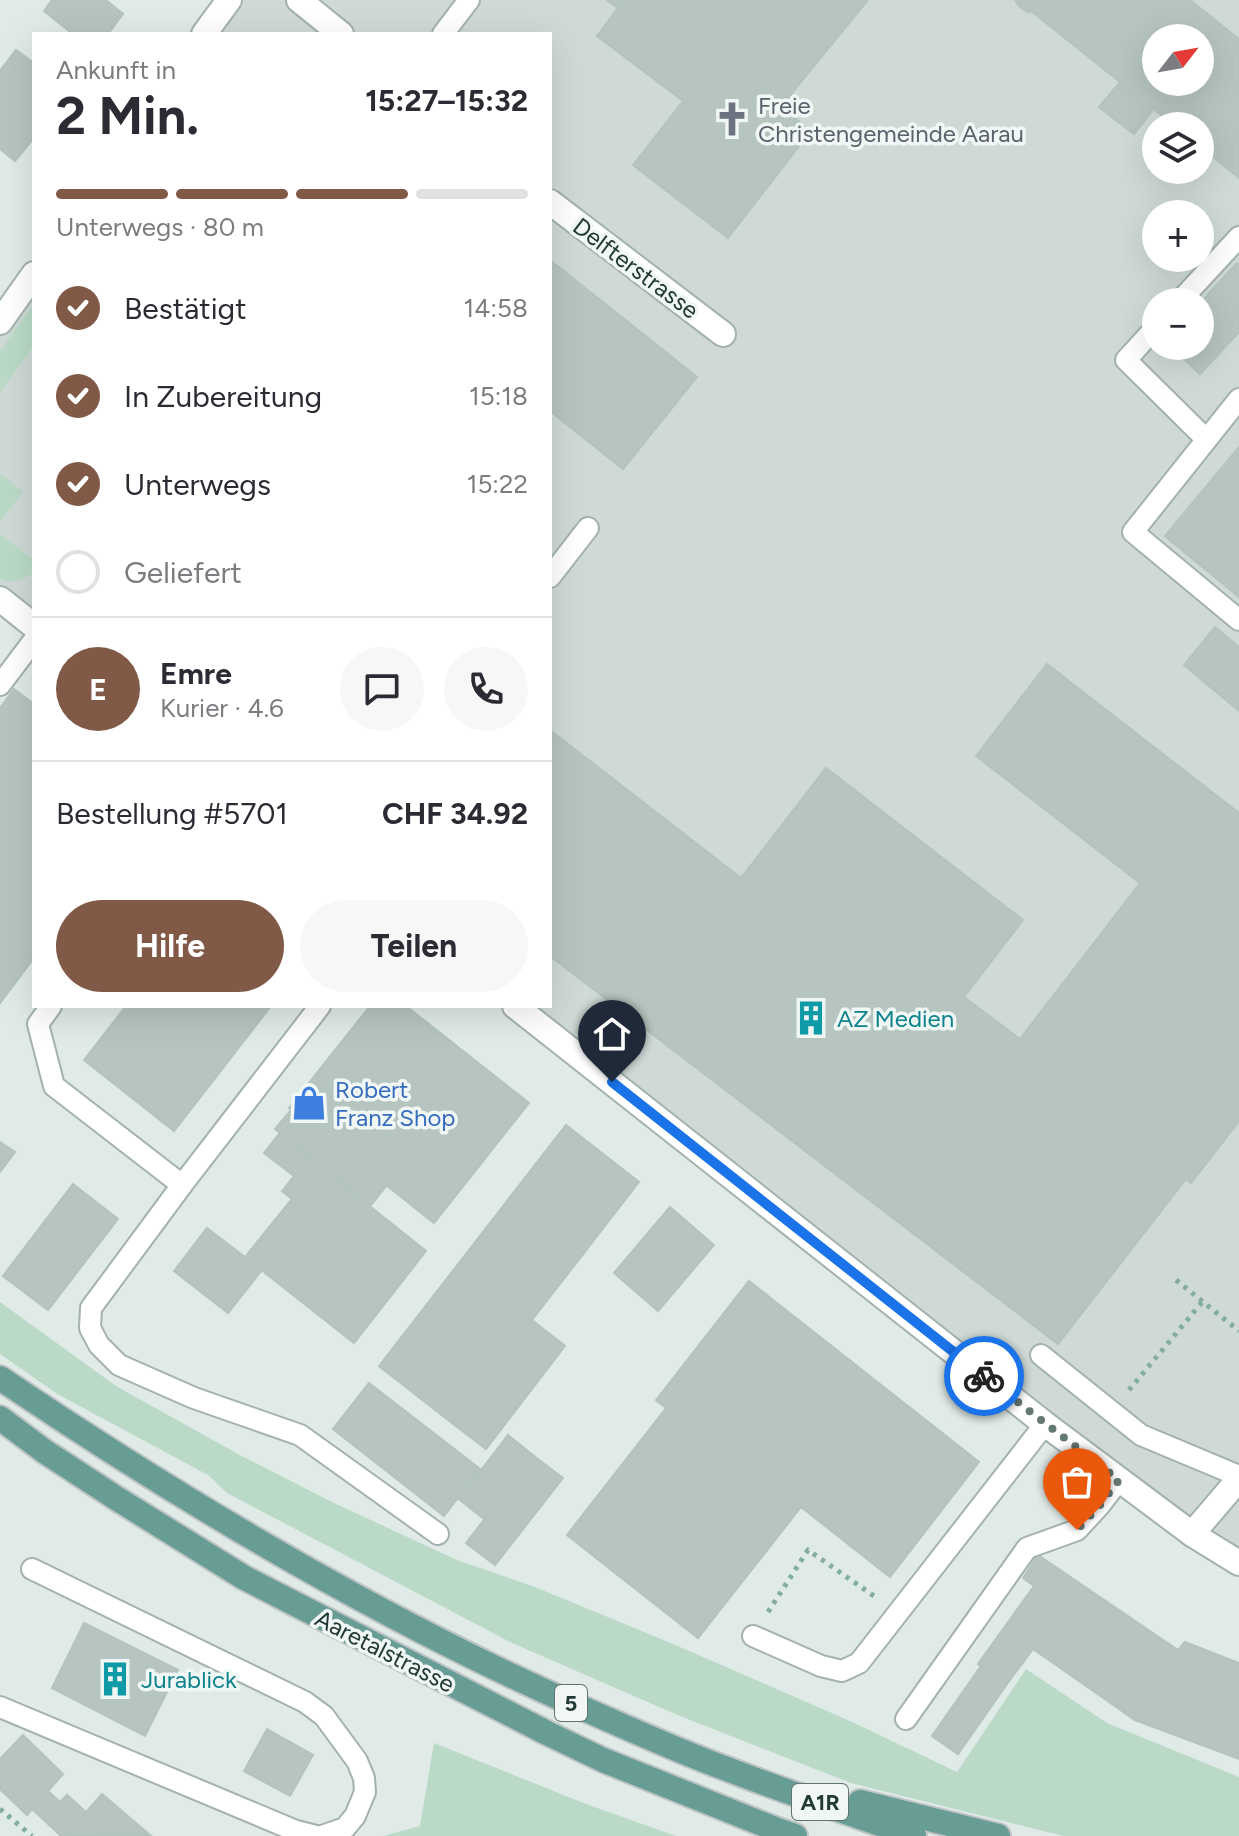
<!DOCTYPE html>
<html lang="de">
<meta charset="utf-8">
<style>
body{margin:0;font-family:Figtree,sans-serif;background:#f7f7f7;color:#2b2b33;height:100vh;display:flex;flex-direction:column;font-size:30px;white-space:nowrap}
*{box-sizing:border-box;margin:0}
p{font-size:26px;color:#7c7c81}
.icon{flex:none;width:44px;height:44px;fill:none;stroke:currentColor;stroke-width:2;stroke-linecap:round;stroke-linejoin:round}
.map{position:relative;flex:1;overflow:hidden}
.panel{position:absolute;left:32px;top:32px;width:520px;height:976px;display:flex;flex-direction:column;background:#fff;border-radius:0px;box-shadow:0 8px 32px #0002}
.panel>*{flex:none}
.needle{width:52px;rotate:59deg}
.buttons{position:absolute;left:1142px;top:24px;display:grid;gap:16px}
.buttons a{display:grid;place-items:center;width:72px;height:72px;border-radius:50%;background:#fff;box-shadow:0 8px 32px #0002;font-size:40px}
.pin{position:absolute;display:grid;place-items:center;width:68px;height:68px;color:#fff;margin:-82px -34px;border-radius:50% 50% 50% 0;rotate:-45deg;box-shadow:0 0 8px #0007}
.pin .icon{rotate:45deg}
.courier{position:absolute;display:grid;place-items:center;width:80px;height:80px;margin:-40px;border:6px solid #1a73e8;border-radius:50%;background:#fff;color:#222;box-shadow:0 2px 10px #0007}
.overview em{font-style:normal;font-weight:700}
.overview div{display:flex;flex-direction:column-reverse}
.overview{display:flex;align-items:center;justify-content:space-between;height:136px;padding:0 24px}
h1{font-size:52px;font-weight:700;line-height:60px}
.bar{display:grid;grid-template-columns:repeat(4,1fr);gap:12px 8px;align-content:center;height:96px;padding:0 24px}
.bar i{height:10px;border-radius:6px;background:#e1e1e2}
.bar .current{background:#805947}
.bar p{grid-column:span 4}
.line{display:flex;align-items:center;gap:20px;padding:0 24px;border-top:2px solid #e1e1e2}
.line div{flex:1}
.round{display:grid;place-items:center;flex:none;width:84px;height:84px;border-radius:42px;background:#f7f7f7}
ol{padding:0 24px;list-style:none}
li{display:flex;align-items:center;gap:24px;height:88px}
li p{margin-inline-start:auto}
li .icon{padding:8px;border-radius:50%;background:#805947;color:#fff;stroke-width:4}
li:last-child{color:#7c7c81}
li i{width:44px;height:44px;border:4px solid #e1e1e2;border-radius:50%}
.primary-button{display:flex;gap:16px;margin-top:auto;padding:16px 24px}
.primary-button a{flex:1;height:92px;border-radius:48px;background:#805947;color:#fff;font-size:32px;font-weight:700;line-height:92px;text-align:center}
.primary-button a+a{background:#f7f7f7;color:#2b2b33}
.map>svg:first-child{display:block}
.built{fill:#cfdad6;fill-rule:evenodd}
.green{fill:#badac7}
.building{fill:#b6c5c0;stroke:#b3c3bf;stroke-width:2;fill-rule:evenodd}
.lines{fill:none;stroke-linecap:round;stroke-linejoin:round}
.service-casing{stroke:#a3b2ae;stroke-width:24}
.minor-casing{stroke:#a3b2ae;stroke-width:28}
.primary-casing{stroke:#bdc4c3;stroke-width:28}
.path{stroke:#83aca4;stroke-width:5;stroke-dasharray:4 6;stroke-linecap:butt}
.service{stroke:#fff;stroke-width:20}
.minor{stroke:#fff;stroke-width:24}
.primary{stroke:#689d96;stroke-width:24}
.done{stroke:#647874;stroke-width:8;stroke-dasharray:0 14.4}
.route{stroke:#1a73e8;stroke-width:10}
.labels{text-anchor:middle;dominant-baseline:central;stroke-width:7;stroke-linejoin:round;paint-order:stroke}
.shield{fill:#f1f7f5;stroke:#60736f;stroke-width:2}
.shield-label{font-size:22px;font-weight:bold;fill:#223a36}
.worship-label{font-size:24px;fill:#5b616d;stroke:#f1f7f5;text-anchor:start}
.street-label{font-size:24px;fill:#223a36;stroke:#f1f7f5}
.culture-label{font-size:24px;fill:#0d838f;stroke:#f1f7f5;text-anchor:start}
.shop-label{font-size:24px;fill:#366cbe;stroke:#f1f7f5;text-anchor:start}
</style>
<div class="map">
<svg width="1239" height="1836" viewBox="0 0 1239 1836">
<rect width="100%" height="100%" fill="#e0eae7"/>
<g class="built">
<path d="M 229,0 L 1239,0 L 1239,1565 L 515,1006 L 550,1006 L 550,34 L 205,34 ZM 1156,38 L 1200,38 L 1200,82 L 1156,82 ZM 1156,126 L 1200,126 L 1200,170 L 1156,170 ZM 1156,214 L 1200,214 L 1200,258 L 1156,258 ZM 1156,302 L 1200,302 L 1200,346 L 1156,346 Z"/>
<path d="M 34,274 L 34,626 L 0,599 L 0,322 Z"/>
</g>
<g class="green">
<path d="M 34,304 L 34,345 L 0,393 L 0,351 Z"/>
<path d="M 0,473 L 23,492 L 0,521 Z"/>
<path d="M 0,534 L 32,559 L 34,573 C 24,578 10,586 0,578 Z"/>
<path d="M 0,1302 L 116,1386 L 238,1454 L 334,1503 L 457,1560 L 535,1587 L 673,1644 L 850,1721 L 957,1772 L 1026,1669 L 1107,1723 L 1239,1777 L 1239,1836 L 1063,1836 L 851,1783 L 680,1716 L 512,1643 L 227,1493 L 208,1475 L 59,1395 L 0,1354 Z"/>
<path d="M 434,1743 L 586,1804 L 676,1836 L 383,1836 L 420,1826 Z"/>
</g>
<g class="building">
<path d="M 52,0 L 106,0 L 123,14 L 108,34 L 73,34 L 44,11 Z"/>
<path d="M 607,0 L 624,0 L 618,8 Z"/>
<path d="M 624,0 L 868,0 L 782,105 L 810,132 L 728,238 L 633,165 L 683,101 L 597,36 Z"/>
<path d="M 1015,0 L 1190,0 L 1239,39 L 1239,178 L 1200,146 L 1200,126 L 1175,126 L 1154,109 L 1134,134 L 1099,107 L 1120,82 L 1031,11 L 1029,13 L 1019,6 ZM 1156,38 L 1200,38 L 1200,82 L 1156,82 Z"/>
<path d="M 16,50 L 34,63 L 34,138 L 15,161 L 0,149 L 0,71 Z"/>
<path d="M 550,260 L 697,377 L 623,469 L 550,411 Z"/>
<path d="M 1237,263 L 1239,265 L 1239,332 L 1200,374 L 1170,346 L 1200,346 L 1200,303 Z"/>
<path d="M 1239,447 L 1239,597 L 1165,536 Z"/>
<path d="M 1215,627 L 1239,647 L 1239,711 L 1184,665 Z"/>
<path d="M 1047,664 L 1239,813 L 1239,1121 L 1191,1183 L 1186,1179 L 1058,1344 L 550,956 L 550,730 L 741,878 L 826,768 L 1023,920 L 964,997 L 1020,1039 L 1140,883 L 976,756 Z"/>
<path d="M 14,689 L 34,704 L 34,958 L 0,1003 L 0,708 Z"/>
<path d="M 126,1006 L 271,1006 L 174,1131 L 84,1060 Z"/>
<path d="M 370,1006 L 406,1006 L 529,1103 L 434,1223 L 289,1108 Z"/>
<path d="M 291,1110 L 387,1185 L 371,1205 L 275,1129 Z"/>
<path d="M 566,1125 L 639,1182 L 452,1423 L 379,1366 Z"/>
<path d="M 279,1134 L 426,1251 L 354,1343 L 245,1257 L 292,1199 L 282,1191 L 294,1176 L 264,1153 Z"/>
<path d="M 0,1142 L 15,1152 L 0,1172 Z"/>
<path d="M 73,1184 L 118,1219 L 48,1310 L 3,1276 Z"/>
<path d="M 670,1207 L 714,1245 L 658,1311 L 614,1273 Z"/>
<path d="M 207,1228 L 262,1270 L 228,1313 L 174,1271 Z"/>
<path d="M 749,1281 L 979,1462 L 890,1577 L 801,1507 L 698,1638 L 567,1535 L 666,1408 L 656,1400 Z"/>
<path d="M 532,1320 L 565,1346 L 486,1449 L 452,1423 Z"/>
<path d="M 369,1383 L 480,1469 L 444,1516 L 333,1429 Z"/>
<path d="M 508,1435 L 534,1456 L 484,1519 L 459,1499 Z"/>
<path d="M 534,1456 L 563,1478 L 495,1565 L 466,1543 Z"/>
<path d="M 1038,1555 L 1178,1650 L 1185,1642 L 1239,1663 L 1239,1759 L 1135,1720 L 1033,1649 L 1007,1684 L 978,1664 L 1034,1586 L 1023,1578 Z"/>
<path d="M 84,1623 L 178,1670 L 145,1736 L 52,1688 Z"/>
<path d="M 981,1666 L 1007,1684 L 958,1754 L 932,1736 Z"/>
<path d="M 267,1729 L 313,1755 L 290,1796 L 244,1771 Z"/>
<path d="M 23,1735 L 63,1774 L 27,1815 L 0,1789 L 0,1759 Z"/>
<path d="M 48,1791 L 60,1802 L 67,1795 L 86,1812 L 65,1836 L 61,1836 L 32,1809 Z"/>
<path d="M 102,1794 L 150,1835 L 65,1836 Z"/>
</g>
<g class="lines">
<g class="service-casing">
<g id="service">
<path d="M 443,34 L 469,0"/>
<path d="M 1179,302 L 1239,237"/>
<path d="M 1156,327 L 1126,360 L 1206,439"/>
<path d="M 1239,399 L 1133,532 L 1239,620"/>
<path d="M 550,577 L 588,528"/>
<path d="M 0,685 L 34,640"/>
<path d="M 51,1006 L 38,1024 L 54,1086 L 182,1185 L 320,1006"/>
<path d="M 182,1185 L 91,1308 L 90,1328 L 99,1345 L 119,1365 L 194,1398 L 300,1435 L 438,1534"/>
<path d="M 1041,1355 L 1141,1435 L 1239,1476"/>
<path d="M 32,1569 L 305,1702 L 324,1716 L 357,1761 L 364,1778 L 365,1792 L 355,1816 L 345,1828 L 322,1836"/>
<path d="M 753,1636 L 821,1666 L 842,1671 L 859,1663 L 1045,1424"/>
<path d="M 0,1707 L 296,1831 L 316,1836"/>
<path d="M 906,1719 L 1027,1548 L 1077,1530 L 1100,1505 L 1119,1480"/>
</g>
</g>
<g class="minor-casing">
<g id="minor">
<path d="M 299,0 L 341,34"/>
<path d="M 204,34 L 229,0"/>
<path d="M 550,202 L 723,334"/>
<path d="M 0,322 L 34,274"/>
<path d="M 0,599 L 34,626"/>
<path d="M 515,1006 L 1045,1424 L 1192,1534 L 1239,1563"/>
<path d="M 1192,1534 L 1239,1479"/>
</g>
</g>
<g class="primary-casing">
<g id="primary">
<path d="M 0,1378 C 185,1503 378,1618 582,1708 C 630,1729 678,1751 727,1769 C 789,1793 852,1814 914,1836"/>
<path d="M 0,1418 L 44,1451 L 116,1498 L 243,1577 L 309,1611 L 547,1733 L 603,1760 L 775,1829 L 795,1836"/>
<path d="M 860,1802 L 998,1836"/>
</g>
</g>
<g class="path">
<path d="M 1176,1280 L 1239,1331"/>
<path d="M 1129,1390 L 1203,1301"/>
<path d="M 768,1612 L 808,1550 L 874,1596"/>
<path d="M 0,1809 L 32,1836"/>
</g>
<use href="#service" class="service"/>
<use href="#minor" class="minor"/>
<use href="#primary" class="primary"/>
</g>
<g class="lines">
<path class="done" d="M 984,1376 L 1119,1480 L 1100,1505 L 1077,1530"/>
<path class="route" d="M 612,1082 L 984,1376"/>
</g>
<defs>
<g id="church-bare" transform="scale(2.76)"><path d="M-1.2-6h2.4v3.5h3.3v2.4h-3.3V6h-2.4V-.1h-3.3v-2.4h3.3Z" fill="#6b7280" stroke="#f1f7f5" stroke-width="2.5" paint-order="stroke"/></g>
<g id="building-bare" transform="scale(2.76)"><path d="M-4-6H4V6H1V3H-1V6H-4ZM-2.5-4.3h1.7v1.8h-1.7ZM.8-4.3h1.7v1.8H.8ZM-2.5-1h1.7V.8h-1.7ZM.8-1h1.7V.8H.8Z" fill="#0f9aa8" stroke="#f1f7f5" stroke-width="2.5" paint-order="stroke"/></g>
<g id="shop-bare" transform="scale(2.76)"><path d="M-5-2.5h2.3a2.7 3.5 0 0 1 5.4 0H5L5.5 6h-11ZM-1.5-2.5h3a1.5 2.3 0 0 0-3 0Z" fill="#3f7fe0" stroke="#f1f7f5" stroke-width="2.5" paint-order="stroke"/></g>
</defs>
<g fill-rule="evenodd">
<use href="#church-bare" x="732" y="119"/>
<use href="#building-bare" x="811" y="1018"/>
<use href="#shop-bare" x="309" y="1103"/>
<use href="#building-bare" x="115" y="1679"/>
</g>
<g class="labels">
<g class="shield">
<rect x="555" y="1685" width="32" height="36" rx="6"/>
<rect x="792" y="1784" width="56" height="36" rx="6"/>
</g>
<g class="shield-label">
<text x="571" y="1703">5</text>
<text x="820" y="1802">A1R</text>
</g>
<g class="worship-label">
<text x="758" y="105">Freie<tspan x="758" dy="28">Christengemeinde Aarau</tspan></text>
</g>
<g class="street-label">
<text transform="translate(636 268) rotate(37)">Delfterstrasse</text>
<text transform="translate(385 1651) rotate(27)">Aaretalstrasse</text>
</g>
<g class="culture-label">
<text x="837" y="1018">AZ Medien</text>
<text x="141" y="1679">Jurablick</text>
</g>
<g class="shop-label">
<text x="335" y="1089">Robert<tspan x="335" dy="28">Franz Shop</tspan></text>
</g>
</g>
</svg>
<div class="buttons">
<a><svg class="needle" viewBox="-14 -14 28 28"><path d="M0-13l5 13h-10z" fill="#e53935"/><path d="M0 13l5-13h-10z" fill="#7c7c81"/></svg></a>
<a><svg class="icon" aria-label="layers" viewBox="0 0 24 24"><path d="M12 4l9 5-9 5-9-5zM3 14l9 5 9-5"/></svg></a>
<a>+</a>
<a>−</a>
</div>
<div class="pin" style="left:1077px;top:1530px;background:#ea580c"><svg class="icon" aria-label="bag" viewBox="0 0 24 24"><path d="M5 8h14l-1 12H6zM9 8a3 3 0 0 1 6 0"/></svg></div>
<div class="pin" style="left:612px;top:1082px;background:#1f2937"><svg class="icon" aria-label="home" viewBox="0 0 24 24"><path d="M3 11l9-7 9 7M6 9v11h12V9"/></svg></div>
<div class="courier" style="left:984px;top:1376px"><svg class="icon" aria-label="bike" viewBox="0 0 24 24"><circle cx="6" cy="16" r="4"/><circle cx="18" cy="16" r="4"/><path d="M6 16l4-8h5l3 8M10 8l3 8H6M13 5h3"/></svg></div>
<section class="panel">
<div class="overview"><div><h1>2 Min.</h1><p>Ankunft in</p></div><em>15:27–15:32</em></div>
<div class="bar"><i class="current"></i><i class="current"></i><i class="current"></i><i></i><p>Unterwegs · 80 m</p></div>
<ol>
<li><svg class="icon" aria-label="check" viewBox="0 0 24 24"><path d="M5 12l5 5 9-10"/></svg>Bestätigt<p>14:58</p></li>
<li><svg class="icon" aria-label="check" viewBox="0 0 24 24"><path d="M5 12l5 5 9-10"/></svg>In Zubereitung<p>15:18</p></li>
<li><svg class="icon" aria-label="check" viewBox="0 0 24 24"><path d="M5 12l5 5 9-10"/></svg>Unterwegs<p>15:22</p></li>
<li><i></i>Geliefert</li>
</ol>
<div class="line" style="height:144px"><b class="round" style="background:#805947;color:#fff">E</b><div><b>Emre</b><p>Kurier · 4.6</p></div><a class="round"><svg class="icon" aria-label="chat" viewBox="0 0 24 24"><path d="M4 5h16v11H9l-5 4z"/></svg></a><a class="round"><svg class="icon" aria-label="phone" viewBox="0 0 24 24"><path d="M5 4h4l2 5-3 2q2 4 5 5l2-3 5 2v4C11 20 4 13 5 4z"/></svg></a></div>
<div class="line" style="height:104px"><div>Bestellung #5701</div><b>CHF 34.92</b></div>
<div class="primary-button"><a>Hilfe</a><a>Teilen</a></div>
</section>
</div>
